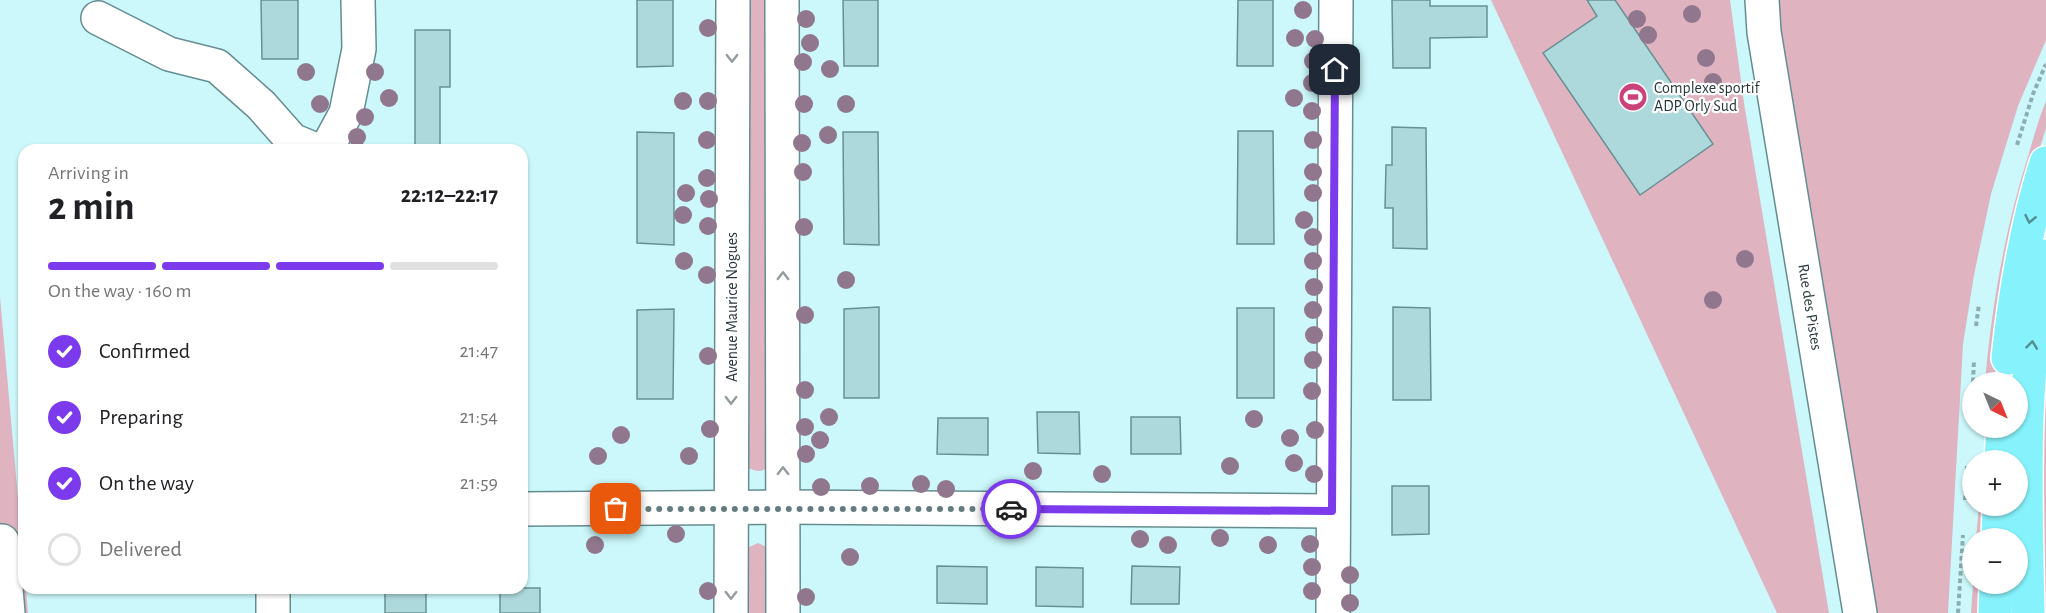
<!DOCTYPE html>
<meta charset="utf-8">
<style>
body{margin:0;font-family:"Alegreya Sans",sans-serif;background:#f2f2f2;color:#202124;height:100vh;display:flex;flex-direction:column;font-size:22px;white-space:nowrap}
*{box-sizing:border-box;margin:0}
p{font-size:20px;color:#757577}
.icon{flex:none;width:33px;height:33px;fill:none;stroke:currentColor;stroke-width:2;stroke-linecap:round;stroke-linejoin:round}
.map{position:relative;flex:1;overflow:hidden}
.drawer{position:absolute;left:18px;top:144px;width:510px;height:450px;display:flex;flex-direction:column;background:#fff;border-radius:18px;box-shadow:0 2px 4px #0004}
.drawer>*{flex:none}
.needle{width:39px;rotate:137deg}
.controls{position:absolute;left:1962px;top:372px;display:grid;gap:12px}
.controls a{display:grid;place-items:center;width:66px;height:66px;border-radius:50%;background:#fff;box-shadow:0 2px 4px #0004;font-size:30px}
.pin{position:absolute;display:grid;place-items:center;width:51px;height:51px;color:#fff;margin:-26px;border-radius:12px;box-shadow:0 3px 9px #0006}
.courier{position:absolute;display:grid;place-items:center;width:60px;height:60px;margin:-30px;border:4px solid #7c3aed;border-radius:50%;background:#fff;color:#222;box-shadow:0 2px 8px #0007}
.head em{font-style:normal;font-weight:700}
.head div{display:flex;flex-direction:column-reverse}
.head{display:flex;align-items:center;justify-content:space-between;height:102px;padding:0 30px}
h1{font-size:39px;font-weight:700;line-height:45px}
.bar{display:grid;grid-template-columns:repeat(4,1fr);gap:9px 6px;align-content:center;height:72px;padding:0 30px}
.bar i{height:8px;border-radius:4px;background:#e0e0e0}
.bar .on{background:#7c3aed}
.bar p{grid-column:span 4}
ol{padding:0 30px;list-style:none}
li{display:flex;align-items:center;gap:18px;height:66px}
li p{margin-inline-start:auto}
li .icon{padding:6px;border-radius:50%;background:#7c3aed;color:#fff;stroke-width:4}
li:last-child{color:#757577}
li i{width:33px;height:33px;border:3px solid #e0e0e0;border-radius:50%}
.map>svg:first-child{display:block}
.green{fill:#dfb3c0}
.building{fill:#aed9dc;stroke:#689094;stroke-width:1.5}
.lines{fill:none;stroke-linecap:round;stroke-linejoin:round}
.minor-casing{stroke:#658d91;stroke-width:36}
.major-casing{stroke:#fff;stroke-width:36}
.path{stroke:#8caeb1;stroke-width:4;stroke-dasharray:4.5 3;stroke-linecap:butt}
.minor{stroke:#fff;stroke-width:33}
.major{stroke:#86f2fb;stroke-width:33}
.tree{fill:#91778d}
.oneway{stroke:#949c9e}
.oneway2{stroke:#538d92}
.done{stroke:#627c7f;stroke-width:6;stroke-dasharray:0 10.8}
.route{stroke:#7c3aed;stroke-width:8}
.labels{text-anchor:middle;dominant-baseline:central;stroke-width:4.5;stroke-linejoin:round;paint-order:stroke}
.poi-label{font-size:16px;fill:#293a3c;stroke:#fff;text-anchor:start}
.street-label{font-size:16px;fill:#293a3c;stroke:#fff}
</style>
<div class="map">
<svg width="2046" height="613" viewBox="0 0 2046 613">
<rect width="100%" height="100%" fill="#ccf8fb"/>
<g class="green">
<path d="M 744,0 L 770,0 L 767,468 C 760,473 752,471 746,466 Z"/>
<path d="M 1491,0 L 1730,0 L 1744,103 L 1829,613 L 1777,613 Z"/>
<path d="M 1777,0 L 2046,0 L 2046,40 L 2018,106 L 1991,194 L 1974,275 L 1963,344 L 1948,613 L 1877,613 L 1783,53 Z"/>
<path d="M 2046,101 L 2046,128 L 2029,183 L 1999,327 L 1994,382 L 1985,382 C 1992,304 2005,228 2029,153 C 2034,136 2039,118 2046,101 Z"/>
<path d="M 0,297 L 24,565 L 24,588 L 26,588 L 28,613 L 0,613 Z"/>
<path d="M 2046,307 L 2046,613 L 2044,613 L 2039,365 Z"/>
<path d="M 1979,506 L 1988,506 L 1985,538 L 1976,538 Z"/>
<path d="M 758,543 L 767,547 L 771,613 L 743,613 L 747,548 Z"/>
<path d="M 1973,584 L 1982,584 L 1980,613 L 1971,613 Z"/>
</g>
<g class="building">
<path d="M 261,0 L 298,0 L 298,59 L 262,59 Z"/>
<path d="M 637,0 L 673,0 L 673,66 L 637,67 Z"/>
<path d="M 843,0 L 878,0 L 878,66 L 844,66 Z"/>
<path d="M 1238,0 L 1273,0 L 1273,66 L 1237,66 Z"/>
<path d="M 1392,0 L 1430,0 L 1430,6 L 1487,6 L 1487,37 L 1430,38 L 1430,68 L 1393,68 Z"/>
<path d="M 1587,0 L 1615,0 L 1713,144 L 1640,195 L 1543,53 L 1597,16 Z"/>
<path d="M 415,30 L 450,30 L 450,87 L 440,87 L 440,150 L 415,150 Z"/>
<path d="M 1392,127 L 1426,128 L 1427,249 L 1393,248 L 1393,208 L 1385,208 L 1386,165 L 1392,165 Z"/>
<path d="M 1238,131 L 1273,131 L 1274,244 L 1237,244 Z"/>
<path d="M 637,132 L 674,133 L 674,245 L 637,243 Z"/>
<path d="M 843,132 L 878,132 L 879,245 L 844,244 Z"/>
<path d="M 879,307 L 879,398 L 844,398 L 844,309 Z"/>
<path d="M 1393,307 L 1430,308 L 1431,400 L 1393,400 Z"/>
<rect x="1237" y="308" width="37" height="90"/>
<path d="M 674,309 L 673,399 L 637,399 L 637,310 Z"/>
<path d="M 1037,412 L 1079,412 L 1080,454 L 1038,453 Z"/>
<path d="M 1131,417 L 1180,417 L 1181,454 L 1131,454 Z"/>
<path d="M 938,418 L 988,418 L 988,455 L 937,454 Z"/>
<path d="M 1392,486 L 1429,486 L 1429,534 L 1392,535 Z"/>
<path d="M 937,566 L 987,567 L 987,604 L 937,603 Z"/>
<path d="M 1132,566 L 1180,567 L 1179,604 L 1131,604 Z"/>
<path d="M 1036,567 L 1083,568 L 1083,607 L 1036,606 Z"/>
<rect x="385" y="588" width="41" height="25"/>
<rect x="500" y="588" width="40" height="25"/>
</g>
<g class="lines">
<g class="minor-casing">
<g id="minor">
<path d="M 782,0 L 783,613"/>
<path d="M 1762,0 L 1764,32 L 1860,613"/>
<path d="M 98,18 L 169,54 L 217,66 L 261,105 L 292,140 L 316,150"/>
<path d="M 326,150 L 346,113 L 359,49 L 358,0"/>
<path d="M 522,509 L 783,507 L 1332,511"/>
<path d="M 0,541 L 2,541 L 8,613"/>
<path d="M 273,613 L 273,588"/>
<path d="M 731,613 L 733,0"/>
<path d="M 1333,613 L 1336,0"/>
</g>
</g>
<g class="major-casing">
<g id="major">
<path d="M 2008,358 C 2015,291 2026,226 2046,163"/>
<path d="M 2001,460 L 2003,428"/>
<path d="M 1998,538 L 1999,506"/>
<path d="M 1995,613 L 1996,584"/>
<path d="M 2028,613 C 2026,494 2020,374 2046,256"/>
</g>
</g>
<g class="path">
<path d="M 2017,145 L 2033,94 L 2046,64"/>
<path d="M 1976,326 L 1979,304"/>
<path d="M 1973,382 L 1974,360"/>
<path d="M 1970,419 L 1972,384"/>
<path d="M 1965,500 L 1967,466"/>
<path d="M 1958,613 L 1963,535"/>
</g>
<use href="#minor" class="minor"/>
<use href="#major" class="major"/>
</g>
<g class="tree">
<circle cx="1303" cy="10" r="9"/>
<circle cx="1692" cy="14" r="9"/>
<circle cx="806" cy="19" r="9"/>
<circle cx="1637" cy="19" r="9"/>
<circle cx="708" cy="28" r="9"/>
<circle cx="1648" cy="35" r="9"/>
<circle cx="1295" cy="38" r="9"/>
<circle cx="1315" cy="39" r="9"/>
<circle cx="810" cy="43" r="9"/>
<circle cx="1706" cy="58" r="9"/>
<circle cx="1313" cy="61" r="9"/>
<circle cx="803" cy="62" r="9"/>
<circle cx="830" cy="69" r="9"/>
<circle cx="306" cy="72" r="9"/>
<circle cx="375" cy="72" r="9"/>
<circle cx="1713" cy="82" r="9"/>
<circle cx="1312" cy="83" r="9"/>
<circle cx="389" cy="98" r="9"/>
<circle cx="1294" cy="98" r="9"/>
<circle cx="683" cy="101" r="9"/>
<circle cx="708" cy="101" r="9"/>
<circle cx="320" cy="104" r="9"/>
<circle cx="804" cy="104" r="9"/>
<circle cx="846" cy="104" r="9"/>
<circle cx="1312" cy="111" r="9"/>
<circle cx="365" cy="117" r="9"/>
<circle cx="828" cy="135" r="9"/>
<circle cx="357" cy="137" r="9"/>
<circle cx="707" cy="140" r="9"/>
<circle cx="1313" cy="140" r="9"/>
<circle cx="802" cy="143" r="9"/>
<circle cx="803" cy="172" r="9"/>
<circle cx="1313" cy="172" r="9"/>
<circle cx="707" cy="178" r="9"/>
<circle cx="686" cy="193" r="9"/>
<circle cx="1313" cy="193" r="9"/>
<circle cx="709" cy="199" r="9"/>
<circle cx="683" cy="215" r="9"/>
<circle cx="1304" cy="220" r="9"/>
<circle cx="708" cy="226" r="9"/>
<circle cx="804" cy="227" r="9"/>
<circle cx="1313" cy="237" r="9"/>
<circle cx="1745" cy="259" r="9"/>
<circle cx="684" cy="261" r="9"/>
<circle cx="1313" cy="261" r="9"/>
<circle cx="707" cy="275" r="9"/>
<circle cx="846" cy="280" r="9"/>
<circle cx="1314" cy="287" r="9"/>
<circle cx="1713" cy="300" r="9"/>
<circle cx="1313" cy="310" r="9"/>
<circle cx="805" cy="315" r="9"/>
<circle cx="1314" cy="335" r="9"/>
<circle cx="708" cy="356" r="9"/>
<circle cx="1313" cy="360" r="9"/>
<circle cx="805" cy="390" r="9"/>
<circle cx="1312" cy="391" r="9"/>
<circle cx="829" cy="417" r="9"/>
<circle cx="1254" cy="419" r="9"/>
<circle cx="805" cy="427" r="9"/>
<circle cx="710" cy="429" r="9"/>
<circle cx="1315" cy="430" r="9"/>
<circle cx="621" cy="435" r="9"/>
<circle cx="1290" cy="438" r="9"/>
<circle cx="820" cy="440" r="9"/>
<circle cx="806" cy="454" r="9"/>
<circle cx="598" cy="456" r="9"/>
<circle cx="689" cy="456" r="9"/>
<circle cx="1294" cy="463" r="9"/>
<circle cx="1230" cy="466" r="9"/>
<circle cx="1033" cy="471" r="9"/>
<circle cx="1102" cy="474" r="9"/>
<circle cx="1314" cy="474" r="9"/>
<circle cx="921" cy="484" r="9"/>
<circle cx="870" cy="486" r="9"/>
<circle cx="821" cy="487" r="9"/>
<circle cx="946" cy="489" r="9"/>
<circle cx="676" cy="534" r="9"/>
<circle cx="1220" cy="538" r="9"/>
<circle cx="1140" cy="539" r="9"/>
<circle cx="1310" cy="544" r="9"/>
<circle cx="595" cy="545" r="9"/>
<circle cx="1168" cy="545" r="9"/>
<circle cx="1268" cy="545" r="9"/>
<circle cx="850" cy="557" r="9"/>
<circle cx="1312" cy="567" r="9"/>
<circle cx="1350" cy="575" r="9"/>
<circle cx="708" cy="591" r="9"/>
<circle cx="1312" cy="591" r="9"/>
<circle cx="806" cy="597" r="9"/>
<circle cx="1350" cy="603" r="9"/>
</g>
<defs><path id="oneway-chevron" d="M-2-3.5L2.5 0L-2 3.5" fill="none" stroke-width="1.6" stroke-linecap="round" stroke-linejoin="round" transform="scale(1.5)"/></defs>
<g class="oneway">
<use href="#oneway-chevron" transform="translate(732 58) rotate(90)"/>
<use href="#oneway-chevron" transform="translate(783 276) rotate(-90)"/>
<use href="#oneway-chevron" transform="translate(731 400) rotate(90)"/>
<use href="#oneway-chevron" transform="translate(783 471) rotate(-90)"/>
<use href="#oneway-chevron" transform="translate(731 595) rotate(90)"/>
</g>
<g class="oneway2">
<use href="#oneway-chevron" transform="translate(2030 219) rotate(102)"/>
<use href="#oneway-chevron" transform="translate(2032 345) rotate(-83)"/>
</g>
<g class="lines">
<path class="done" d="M 616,509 L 1011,509"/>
<path class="route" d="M 1011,509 L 1332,511 L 1335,70"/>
</g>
<defs>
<g id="stadium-disc" transform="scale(1.5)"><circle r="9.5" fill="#cb417a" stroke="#fff"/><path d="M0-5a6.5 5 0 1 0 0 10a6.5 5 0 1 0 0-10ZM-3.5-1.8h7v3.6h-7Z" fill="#fff"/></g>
</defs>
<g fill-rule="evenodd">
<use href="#stadium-disc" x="1633" y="97"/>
</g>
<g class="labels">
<g class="poi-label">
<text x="1654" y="88">Complexe sportif<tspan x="1654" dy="18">ADP Orly Sud</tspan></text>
</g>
<g class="street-label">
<text transform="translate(732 307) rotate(-90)">Avenue Maurice Nogues</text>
<text transform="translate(1810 307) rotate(81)">Rue des Pistes</text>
</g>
</g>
</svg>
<div class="controls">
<a><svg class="needle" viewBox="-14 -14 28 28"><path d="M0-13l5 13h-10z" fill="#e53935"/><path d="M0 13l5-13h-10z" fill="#757577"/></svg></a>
<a>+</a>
<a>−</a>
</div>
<div class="pin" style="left:616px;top:509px;background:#ea580c"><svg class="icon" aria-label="bag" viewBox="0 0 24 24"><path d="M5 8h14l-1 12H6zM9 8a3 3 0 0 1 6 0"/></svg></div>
<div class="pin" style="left:1335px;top:70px;background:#1f2937"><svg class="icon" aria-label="home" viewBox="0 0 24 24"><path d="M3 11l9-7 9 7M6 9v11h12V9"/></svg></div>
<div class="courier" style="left:1011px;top:509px"><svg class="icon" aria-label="car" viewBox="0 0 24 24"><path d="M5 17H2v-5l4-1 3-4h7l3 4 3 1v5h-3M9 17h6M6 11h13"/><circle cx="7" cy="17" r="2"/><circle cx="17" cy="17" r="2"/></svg></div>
<section class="drawer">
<div class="head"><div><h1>2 min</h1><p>Arriving in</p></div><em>22:12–22:17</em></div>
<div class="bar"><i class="on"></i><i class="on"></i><i class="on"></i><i></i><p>On the way · 160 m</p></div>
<ol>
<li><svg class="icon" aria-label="check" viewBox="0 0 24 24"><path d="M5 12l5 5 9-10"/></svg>Confirmed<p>21:47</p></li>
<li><svg class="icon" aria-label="check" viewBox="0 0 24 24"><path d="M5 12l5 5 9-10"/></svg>Preparing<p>21:54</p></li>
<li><svg class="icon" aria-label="check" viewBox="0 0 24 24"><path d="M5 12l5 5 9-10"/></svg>On the way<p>21:59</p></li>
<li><i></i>Delivered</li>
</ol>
</section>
</div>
